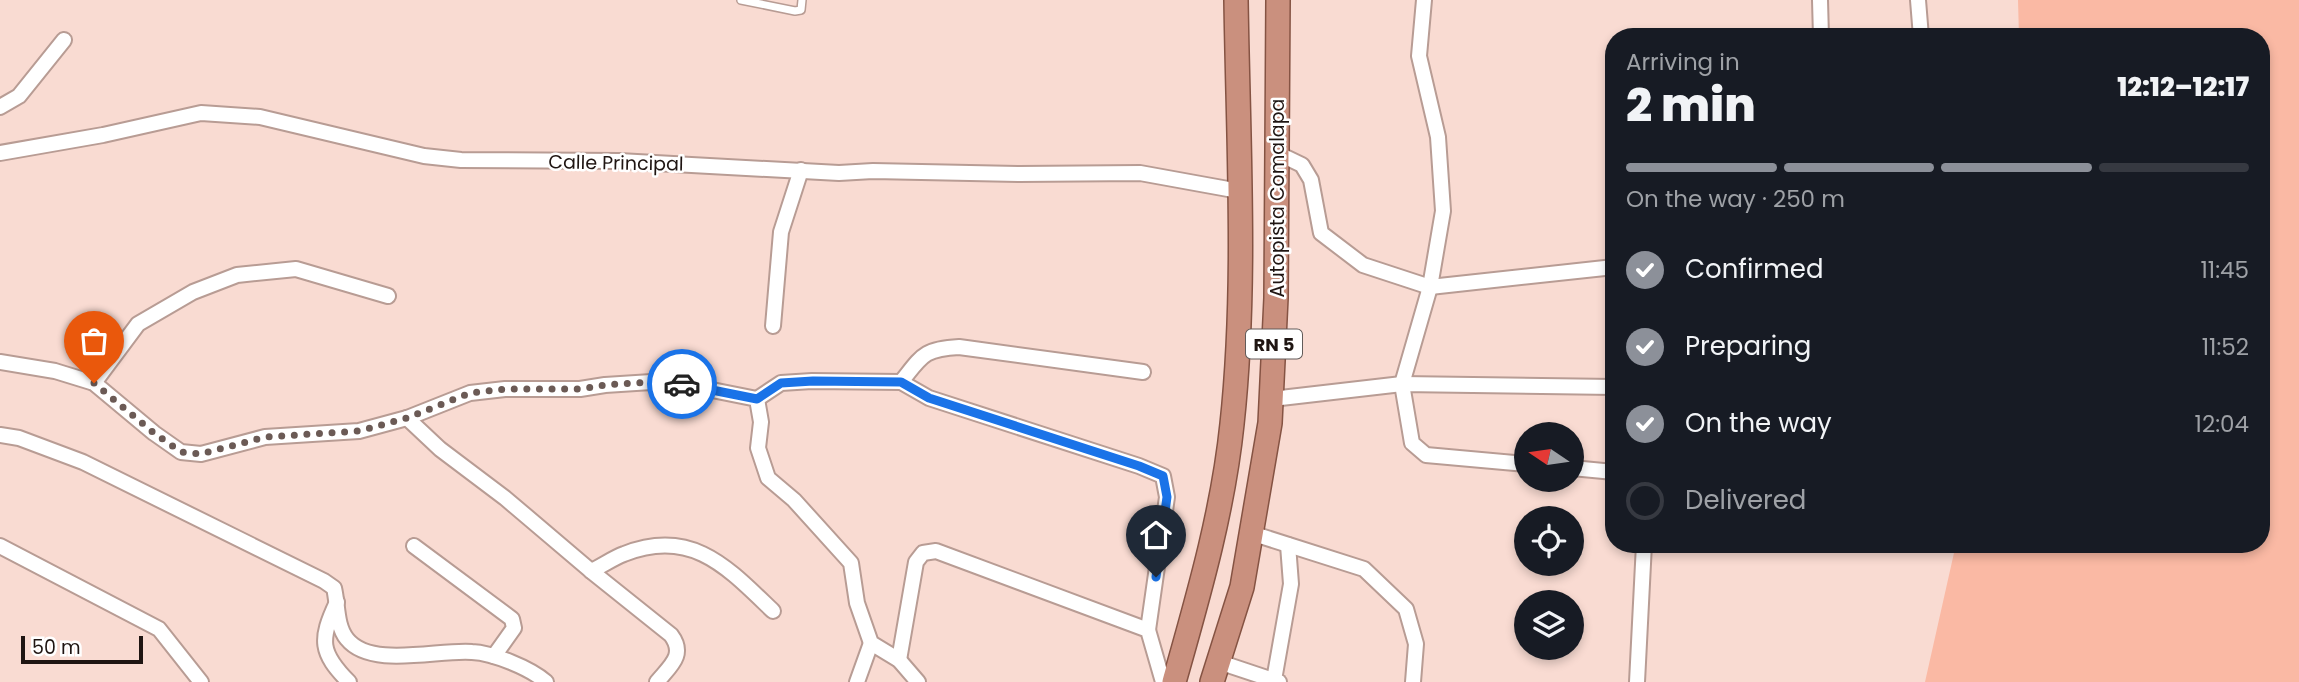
<!DOCTYPE html>
<meta charset="utf-8">
<style>
body{margin:0;font-family:Poppins,sans-serif;background:#242831;color:#f1f3f6;height:100vh;display:flex;flex-direction:column;font-size:26px;white-space:nowrap}
*{box-sizing:border-box;margin:0}
p{font-size:23px;color:#9ea1a6}
.icon{flex:none;width:38px;height:38px;fill:none;stroke:currentColor;stroke-width:2;stroke-linecap:round;stroke-linejoin:round}
.map{position:relative;flex:1;overflow:hidden}
.side{position:absolute;left:1605px;top:28px;width:665px;height:525px;display:flex;flex-direction:column;background:#171b24;border-radius:28px;box-shadow:0 4px 10px #0003}
.side>*{flex:none}
.needle{width:46px;rotate:283deg}
.controls{position:absolute;left:1514px;top:422px;display:grid;gap:14px}
.controls a{display:grid;place-items:center;width:70px;height:70px;border-radius:50%;background:#171b24;box-shadow:0 4px 10px #0003;font-size:35px}
.scale{position:absolute;left:21px;bottom:18px;width:122px;box-sizing:border-box;padding-left:7px;border:4px solid #1f1512;border-top:0;font-size:19px;line-height:24px;white-space:nowrap;color:#1f1512;-webkit-text-stroke:5px #fff;paint-order:stroke}
.pin{position:absolute;display:grid;place-items:center;width:60px;height:60px;color:#fff;margin:-72px -30px;border-radius:50% 50% 50% 0;rotate:-45deg;box-shadow:0 0 7px #0007}
.pin .icon{rotate:45deg}
.courier{position:absolute;display:grid;place-items:center;width:70px;height:70px;margin:-35px;border:5px solid #1a73e8;border-radius:50%;background:#fff;color:#222;box-shadow:0 2px 9px #0007}
.headline em{font-style:normal;font-weight:800}
.headline div{display:flex;flex-direction:column-reverse}
.headline{display:flex;align-items:center;justify-content:space-between;height:119px;padding:0 21px}
h1{font-size:46px;font-weight:800;line-height:52px}
.bar{display:grid;grid-template-columns:repeat(4,1fr);gap:10px 7px;align-content:center;height:84px;padding:0 21px}
.bar i{height:9px;border-radius:5px;background:#363941}
.bar .on{background:#8c9099}
.bar p{grid-column:span 4}
ol{padding:0 21px;list-style:none}
li{display:flex;align-items:center;gap:21px;height:77px}
li p{margin-inline-start:auto}
li .icon{padding:7px;border-radius:50%;background:#8c9099;color:#fff;stroke-width:4}
li:last-child{color:#9ea1a6}
li i{width:38px;height:38px;border:4px solid #363941;border-radius:50%}
.map>svg:first-child{display:block}
.green{fill:#fab9a4}
.lines{fill:none;stroke-linecap:round;stroke-linejoin:round}
.service-casing{stroke:#b89c94;stroke-width:10}
.minor-casing{stroke:#b89c94;stroke-width:18}
.trunk-casing{stroke:#855343;stroke-width:26}
.service{stroke:#fff;stroke-width:7}
.minor{stroke:#fff;stroke-width:14}
.trunk{stroke:#ca907e;stroke-width:23}
.done{stroke:#6b5a55;stroke-width:7;stroke-dasharray:0 12.6}
.route{stroke:#1a73e8;stroke-width:9}
.labels{text-anchor:middle;dominant-baseline:central;stroke-width:5;stroke-linejoin:round;paint-order:stroke}
.shield{fill:#fff;stroke:#625b59;stroke-width:2}
.shield-label{font-size:18px;font-weight:bold;fill:#1f1512}
.street-label{font-size:19px;fill:#1f1512;stroke:#fff}
</style>
<div class="map">
<svg width="2299" height="682" viewBox="0 0 2299 682">
<rect width="100%" height="100%" fill="#f9dbd2"/>
<path class="green" d="M 2018,0 L 2299,0 L 2299,682 L 1925,682 L 1956,544 L 2261,544 L 2261,37 L 2019,37 Z"/>
<g class="lines">
<g class="service-casing">
<path id="service" d="M 741,0 L 795,11 L 801,10 L 802,0"/>
</g>
<g class="minor-casing">
<g id="minor">
<path d="M 1424,0 L 1419,56 L 1438,137 L 1443,211 L 1430,287 L 1402,384 L 1412,443 L 1426,455 L 1526,464"/>
<path d="M 1820,0 L 1821,37"/>
<path d="M 1918,0 L 1921,37"/>
<path d="M 0,107 L 19,96 L 64,40"/>
<path d="M 0,153 L 103,135 L 201,113 L 260,117 L 424,156 L 461,160 L 619,161 L 839,173 L 873,171 L 1019,174 L 1140,173 L 1239,191"/>
<path d="M 1277,153 L 1302,165 L 1311,180 L 1321,233 L 1363,265 L 1430,287 L 1614,267"/>
<path d="M 773,326 L 781,232 L 801,170"/>
<path d="M 0,362 L 55,371 L 94,383 L 154,433 L 181,452 L 201,454 L 265,437 L 359,431 L 407,418 L 470,393 L 505,389 L 580,389 L 605,385 L 667,381 L 757,399 L 761,422 L 758,448 L 768,478 L 794,500 L 851,563 L 857,603 L 871,643 L 899,660 L 918,682"/>
<path d="M 901,382 C 922,356 923,349 959,347 L 1143,372"/>
<path d="M 94,383 L 138,324 L 193,292 L 237,275 L 296,269 L 388,296"/>
<path d="M 757,399 L 781,383 L 812,381 L 901,382 L 929,398 L 1139,466 L 1163,476 L 1167,497 L 1148,630"/>
<path d="M 1272,399 L 1402,384 L 1614,387"/>
<path d="M 407,418 L 440,449 L 505,498 L 591,571 L 671,635 C 686,655 670,666 657,682"/>
<path d="M 0,435 L 19,438 L 83,462 L 324,581 L 334,588 C 338,604 336,626 347,639 C 371,669 439,649 472,652 C 493,653 530,668 546,682"/>
<path d="M 1572,468 L 1614,472"/>
<path d="M 1251,533 L 1364,569 L 1406,609 L 1416,644 L 1413,682"/>
<path d="M 0,546 L 159,629 L 201,682"/>
<path d="M 414,546 L 512,619 L 514,628 L 494,656"/>
<path d="M 591,571 C 602,566 613,558 624,554 C 692,527 728,568 773,611"/>
<path d="M 337,602 C 319,640 320,653 349,682"/>
<path d="M 899,660 L 916,562 L 923,553 L 936,551 L 1148,630 L 1163,682"/>
<path d="M 1219,662 L 1279,682"/>
<path d="M 1274,680 L 1291,584 L 1288,545"/>
<path d="M 857,682 L 871,643"/>
<path d="M 1637,682 L 1644,544"/>
</g>
</g>
<g class="trunk-casing">
<g id="trunk">
<path d="M 1174,682 C 1198,597 1223,512 1232,424 C 1247,285 1238,139 1236,0"/>
<path d="M 1212,682 L 1242,587 L 1270,423 L 1276,298 L 1278,0"/>
</g>
</g>
<use href="#service" class="service"/>
<use href="#minor" class="minor"/>
<use href="#trunk" class="trunk"/>
</g>
<g class="lines">
<path class="done" d="M 94,383 L 154,433 L 181,452 L 201,454 L 265,437 L 359,431 L 407,418 L 470,393 L 505,389 L 580,389 L 605,385 L 667,381 L 682,384"/>
<path class="route" d="M 682,384 L 757,399 L 781,383 L 813,381 L 901,382 L 929,398 L 1139,466 L 1163,476 L 1167,497 L 1156,577"/>
</g>
<g class="labels">
<rect class="shield" x="1246" y="329.5" width="56" height="29" rx="5"/>
<g class="shield-label">
<text x="1274" y="344">RN 5</text>
</g>
<g class="street-label">
<text transform="translate(616 163) rotate(1)">Calle Principal</text>
<text transform="translate(1277 198) rotate(-90)">Autopista Comalapa</text>
</g>
</g>
</svg>
<div class="controls">
<a><svg class="needle" viewBox="-14 -14 28 28"><path d="M0-13l5 13h-10z" fill="#e53935"/><path d="M0 13l5-13h-10z" fill="#9ea1a6"/></svg></a>
<a><svg class="icon" aria-label="locate" viewBox="0 0 24 24"><circle cx="12" cy="12" r="6"/><path d="M12 2v4M12 18v4M2 12h4M18 12h4"/></svg></a>
<a><svg class="icon" aria-label="layers" viewBox="0 0 24 24"><path d="M12 4l9 5-9 5-9-5zM3 14l9 5 9-5"/></svg></a>
</div>
<div class="scale">50 m</div>
<div class="pin" style="left:94px;top:383px;background:#ea580c"><svg class="icon" aria-label="bag" viewBox="0 0 24 24"><path d="M5 8h14l-1 12H6zM9 8a3 3 0 0 1 6 0"/></svg></div>
<div class="pin" style="left:1156px;top:577px;background:#1f2937"><svg class="icon" aria-label="home" viewBox="0 0 24 24"><path d="M3 11l9-7 9 7M6 9v11h12V9"/></svg></div>
<div class="courier" style="left:682px;top:384px"><svg class="icon" aria-label="car" viewBox="0 0 24 24"><path d="M5 17H2v-5l4-1 3-4h7l3 4 3 1v5h-3M9 17h6M6 11h13"/><circle cx="7" cy="17" r="2"/><circle cx="17" cy="17" r="2"/></svg></div>
<section class="side">
<div class="headline"><div><h1>2 min</h1><p>Arriving in</p></div><em>12:12–12:17</em></div>
<div class="bar"><i class="on"></i><i class="on"></i><i class="on"></i><i></i><p>On the way · 250 m</p></div>
<ol>
<li><svg class="icon" aria-label="check" viewBox="0 0 24 24"><path d="M5 12l5 5 9-10"/></svg>Confirmed<p>11:45</p></li>
<li><svg class="icon" aria-label="check" viewBox="0 0 24 24"><path d="M5 12l5 5 9-10"/></svg>Preparing<p>11:52</p></li>
<li><svg class="icon" aria-label="check" viewBox="0 0 24 24"><path d="M5 12l5 5 9-10"/></svg>On the way<p>12:04</p></li>
<li><i></i>Delivered</li>
</ol>
</section>
</div>
